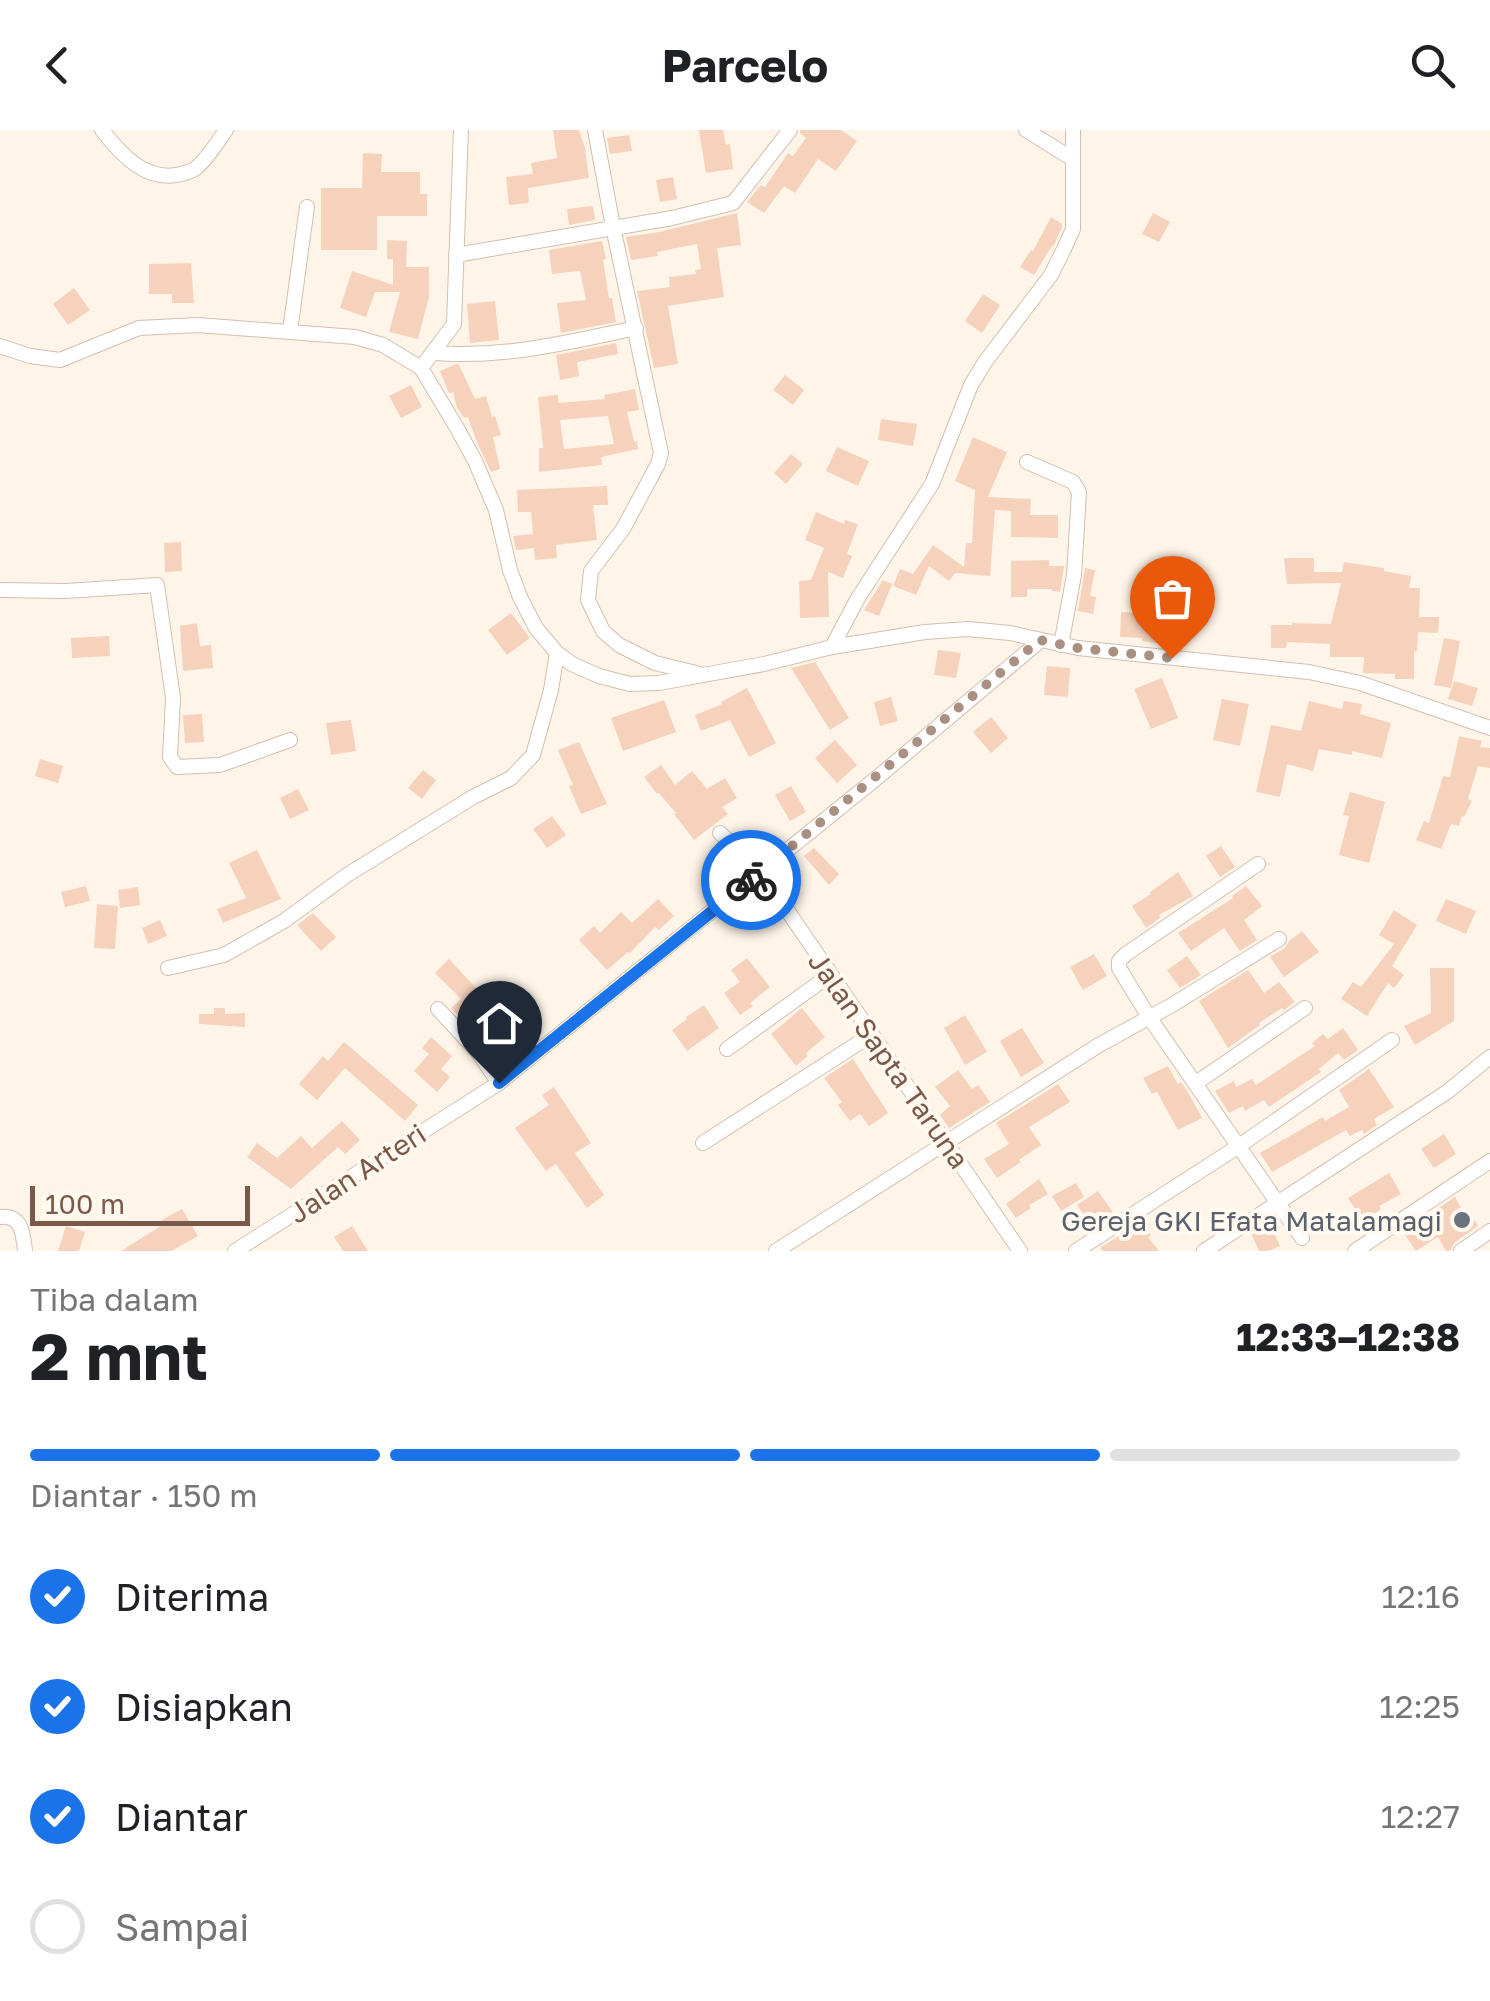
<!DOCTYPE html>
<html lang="id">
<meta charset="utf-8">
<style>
body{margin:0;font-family:"Golos Text",sans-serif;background:#f6f6f6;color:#202124;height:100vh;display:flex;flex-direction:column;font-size:38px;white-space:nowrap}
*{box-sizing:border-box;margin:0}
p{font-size:32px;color:#757577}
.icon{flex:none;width:55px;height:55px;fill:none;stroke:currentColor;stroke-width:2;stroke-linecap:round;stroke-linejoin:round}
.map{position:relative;height:1121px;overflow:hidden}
.drawer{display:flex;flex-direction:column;background:#fff;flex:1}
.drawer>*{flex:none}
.scale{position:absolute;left:30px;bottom:25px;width:220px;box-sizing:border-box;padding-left:10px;border:5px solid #7b5948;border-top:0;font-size:28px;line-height:35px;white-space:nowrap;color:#7b5948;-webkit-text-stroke:8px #fff9f0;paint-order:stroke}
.pin{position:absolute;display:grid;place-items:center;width:85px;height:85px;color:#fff;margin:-102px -42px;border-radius:50% 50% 50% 0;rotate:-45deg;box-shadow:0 0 10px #0007}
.pin .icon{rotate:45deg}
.courier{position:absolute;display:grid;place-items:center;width:100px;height:100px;margin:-50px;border:8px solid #1a73e8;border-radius:50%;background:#fff;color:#222;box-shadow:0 2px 12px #0007}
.head em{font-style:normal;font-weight:700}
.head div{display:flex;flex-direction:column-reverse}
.head{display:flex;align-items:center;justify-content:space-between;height:170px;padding:0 30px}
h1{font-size:65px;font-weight:700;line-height:75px}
.bar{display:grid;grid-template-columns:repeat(4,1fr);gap:15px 10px;align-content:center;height:120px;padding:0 30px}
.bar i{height:12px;border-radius:8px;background:#e0e0e0}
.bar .selected{background:#1a73e8}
.bar p{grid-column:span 4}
ol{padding:0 30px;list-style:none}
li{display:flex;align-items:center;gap:30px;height:110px}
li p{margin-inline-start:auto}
li .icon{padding:10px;border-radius:50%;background:#1a73e8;color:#fff;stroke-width:4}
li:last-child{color:#757577}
li i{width:55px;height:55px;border:5px solid #e0e0e0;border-radius:50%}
header{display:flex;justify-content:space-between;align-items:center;height:130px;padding:0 30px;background:#fff;font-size:45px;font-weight:700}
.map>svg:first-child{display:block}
.building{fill:#f6d2bd;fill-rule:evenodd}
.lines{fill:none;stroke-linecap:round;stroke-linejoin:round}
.minor-casing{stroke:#d4beaf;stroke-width:16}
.minor{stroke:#fff;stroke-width:14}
.done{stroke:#a99080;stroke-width:10;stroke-dasharray:0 18}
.route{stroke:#1a73e8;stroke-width:12}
.worship-dot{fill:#6b7280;stroke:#fff9f0;stroke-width:4}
.labels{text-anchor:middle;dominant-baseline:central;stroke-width:8;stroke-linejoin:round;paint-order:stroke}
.street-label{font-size:28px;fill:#7b5948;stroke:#fff9f0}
.worship-label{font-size:28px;fill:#5b616d;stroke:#fff9f0;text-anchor:end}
</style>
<header><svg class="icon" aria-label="back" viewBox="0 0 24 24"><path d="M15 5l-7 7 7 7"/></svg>Parcelo<svg class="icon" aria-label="search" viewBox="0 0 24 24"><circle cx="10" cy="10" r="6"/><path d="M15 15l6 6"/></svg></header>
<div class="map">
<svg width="1490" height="1121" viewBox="0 0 1490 1121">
<rect width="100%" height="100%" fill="#fef5e8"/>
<g class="building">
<path d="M 553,0 L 579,0 L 585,18 L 589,48 L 528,58 L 529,73 L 509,75 L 506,47 L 533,44 L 531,33 L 557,28 Z"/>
<path d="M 699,0 L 723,0 L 726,15 L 730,14 L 733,39 L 706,43 Z"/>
<path d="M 800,0 L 841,0 L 857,11 L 836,41 L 818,29 L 795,63 L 784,56 L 764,83 L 747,72 L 761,55 L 765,57 L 788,23 L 793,26 L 806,8 L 800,3 Z"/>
<path d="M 629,5 L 632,21 L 610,24 L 607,8 Z"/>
<path d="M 363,23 L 382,24 L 381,42 L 420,42 L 420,64 L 427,64 L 427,86 L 377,86 L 377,120 L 321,120 L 321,58 L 362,58 Z"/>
<path d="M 673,47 L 677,69 L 660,72 L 656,50 Z"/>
<path d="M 593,76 L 595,90 L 569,95 L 567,79 Z"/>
<path d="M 737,83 L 741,115 L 717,118 L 724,167 L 668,176 L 678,234 L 654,238 L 637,161 L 670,157 L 669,147 L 696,144 L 695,140 L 701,139 L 697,114 L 657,122 L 658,126 L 631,130 L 626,107 L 659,102 Z"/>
<path d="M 1153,83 L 1170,92 L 1159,112 L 1142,104 Z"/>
<path d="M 1051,87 L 1062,94 L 1062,97 L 1053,117 L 1052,116 L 1034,145 L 1020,137 L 1031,120 L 1033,121 Z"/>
<path d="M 387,110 L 407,111 L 406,137 L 429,137 L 429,167 L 418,209 L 389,202 L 400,162 L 375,162 L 366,187 L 340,178 L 352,141 L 393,155 L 393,129 L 387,129 Z"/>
<path d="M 602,111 L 606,129 L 603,130 L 609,168 L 612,168 L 616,192 L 561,203 L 557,173 L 586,170 L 580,141 L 552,144 L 549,120 Z"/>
<path d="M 191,133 L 194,173 L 172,173 L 172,164 L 149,164 L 149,134 Z"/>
<path d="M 74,158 L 90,180 L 68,195 L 53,174 Z"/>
<path d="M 983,164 L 1000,175 L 982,203 L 965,191 Z"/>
<path d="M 495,171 L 499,210 L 470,213 L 467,174 Z"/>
<path d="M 616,213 L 618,224 L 577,232 L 579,246 L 560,250 L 556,225 Z"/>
<path d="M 456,234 L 459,235 L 475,269 L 486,266 L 492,287 L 495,286 L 501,305 L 493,307 L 500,339 L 491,342 L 476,310 L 468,287 L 464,288 L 457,278 L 453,262 L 449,263 L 440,241 Z"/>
<path d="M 785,245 L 804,260 L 793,275 L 773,260 Z"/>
<path d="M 411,255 L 422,277 L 401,288 L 389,266 Z"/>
<path d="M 635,259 L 639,280 L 627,282 L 634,311 L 637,311 L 638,319 L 601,327 L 602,335 L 539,342 L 539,318 L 543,318 L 538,267 L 558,265 L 558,273 L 605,269 L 604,265 ZM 608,286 L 614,314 L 564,319 L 560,290 Z"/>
<path d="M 881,289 L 917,294 L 913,316 L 878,310 Z"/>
<path d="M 973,307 L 1007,322 L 988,367 L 1031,369 L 1030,385 L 1058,385 L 1058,408 L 1011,407 L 1011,381 L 995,380 L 990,446 L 955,443 L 949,451 L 929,436 L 916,465 L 893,456 L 900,439 L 913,444 L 933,415 L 964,437 L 966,413 L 972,413 L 975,360 L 955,351 Z"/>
<path d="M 837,317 L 869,331 L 858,356 L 826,341 Z"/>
<path d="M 791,324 L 803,334 L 786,354 L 774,343 Z"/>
<path d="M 607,356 L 608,375 L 593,375 L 597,410 L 556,415 L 557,428 L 535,430 L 534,418 L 516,420 L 513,406 L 533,404 L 531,382 L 518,382 L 517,360 Z"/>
<path d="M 816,382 L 844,394 L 845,390 L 858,394 L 847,424 L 852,426 L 843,448 L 828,442 L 829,487 L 800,488 L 799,451 L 811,450 L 824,418 L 805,410 Z"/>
<path d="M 181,412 L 182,441 L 165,442 L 164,413 Z"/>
<path d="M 1284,428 L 1314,428 L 1314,442 L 1342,442 L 1344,432 L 1384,438 L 1384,441 L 1411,446 L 1409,458 L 1420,458 L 1419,487 L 1439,487 L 1438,503 L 1418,502 L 1417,521 L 1414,521 L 1414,549 L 1395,549 L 1395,544 L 1363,543 L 1364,527 L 1330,527 L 1330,514 L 1287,512 L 1286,518 L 1271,518 L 1271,495 L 1292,495 L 1292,493 L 1331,494 L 1341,453 L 1287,454 Z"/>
<path d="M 1049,430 L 1049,436 L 1064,436 L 1060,462 L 1052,461 L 1052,459 L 1027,459 L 1027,467 L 1011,467 L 1011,431 Z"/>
<path d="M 1085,438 L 1095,440 L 1090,466 L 1096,467 L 1093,484 L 1078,481 Z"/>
<path d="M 883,450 L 892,454 L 879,486 L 864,480 Z"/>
<path d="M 1146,481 L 1181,485 L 1178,516 L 1142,511 L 1142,508 L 1120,507 L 1121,482 L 1145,483 Z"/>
<path d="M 511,483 L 530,508 L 507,525 L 488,500 Z"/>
<path d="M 197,493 L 200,516 L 211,515 L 213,538 L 183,541 L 180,496 Z"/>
<path d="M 109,506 L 110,526 L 72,528 L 71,508 Z"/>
<path d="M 1444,508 L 1460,511 L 1451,558 L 1434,555 Z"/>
<path d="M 938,520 L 961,523 L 956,548 L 934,545 Z"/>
<path d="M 815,532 L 849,588 L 830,600 L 791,538 Z"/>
<path d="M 1047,536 L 1070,538 L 1068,567 L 1044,565 Z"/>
<path d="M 1162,548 L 1178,588 L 1151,599 L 1134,559 Z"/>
<path d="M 1454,551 L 1478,558 L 1472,576 L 1448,569 Z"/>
<path d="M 747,558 L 776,613 L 749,627 L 730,590 L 701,601 L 695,585 L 722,574 L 721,572 Z"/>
<path d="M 891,567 L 898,591 L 880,596 L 874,572 Z"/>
<path d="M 1222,569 L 1249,574 L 1240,616 L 1213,610 Z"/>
<path d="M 664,570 L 676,602 L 623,621 L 611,588 Z"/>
<path d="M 1309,571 L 1342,579 L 1344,571 L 1362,574 L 1360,584 L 1391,593 L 1382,628 L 1352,621 L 1352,625 L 1319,619 L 1313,641 L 1287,634 L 1280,667 L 1256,662 L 1271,595 L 1301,601 Z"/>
<path d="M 202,584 L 204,612 L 185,613 L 183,585 Z"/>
<path d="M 991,587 L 1008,608 L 991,623 L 973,602 Z"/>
<path d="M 351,590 L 356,621 L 331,625 L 326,593 Z"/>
<path d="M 1459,606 L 1482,611 L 1480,617 L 1490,618 L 1490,638 L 1478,636 L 1468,669 L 1472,671 L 1464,687 L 1462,686 L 1459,696 L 1451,694 L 1441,719 L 1416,710 L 1424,691 L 1429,693 L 1443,646 L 1450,647 Z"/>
<path d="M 835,610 L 857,635 L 837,653 L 815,628 Z"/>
<path d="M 579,612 L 607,674 L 581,684 L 569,656 L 573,655 L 558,620 Z"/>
<path d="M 40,629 L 63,636 L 58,653 L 35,646 Z"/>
<path d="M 661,635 L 675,655 L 692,641 L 707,659 L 725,648 L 737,668 L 722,677 L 728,684 L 694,710 L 674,684 L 676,683 L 659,663 L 657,664 L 644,647 Z"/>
<path d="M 423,640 L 436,650 L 422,669 L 408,658 Z"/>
<path d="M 791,656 L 806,682 L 790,691 L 775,665 Z"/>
<path d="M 298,659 L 309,680 L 290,689 L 280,668 Z"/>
<path d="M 1350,662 L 1385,672 L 1369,733 L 1339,725 L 1349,686 L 1343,685 Z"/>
<path d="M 552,686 L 566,705 L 547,718 L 533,699 Z"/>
<path d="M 1221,716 L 1235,737 L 1220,747 L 1206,726 Z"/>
<path d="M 814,718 L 839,744 L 829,755 L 804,726 Z"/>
<path d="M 257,720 L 281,769 L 223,793 L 217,779 L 246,768 L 229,733 Z"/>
<path d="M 1178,742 L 1193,766 L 1159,785 L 1160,788 L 1146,798 L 1132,776 L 1151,764 L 1149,763 Z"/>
<path d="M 86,756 L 90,771 L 65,777 L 61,762 Z"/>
<path d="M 1246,756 L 1262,776 L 1244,790 L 1257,810 L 1240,821 L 1224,798 L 1191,821 L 1178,803 L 1233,768 L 1232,766 Z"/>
<path d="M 138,757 L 140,775 L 120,778 L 118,760 Z"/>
<path d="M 658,769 L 674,786 L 659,800 L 655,797 L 630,823 L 628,822 L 607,840 L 579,810 L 594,796 L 600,803 L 621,782 L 632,793 Z"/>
<path d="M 1446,769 L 1476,781 L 1466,804 L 1436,791 Z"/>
<path d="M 97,774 L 118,776 L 115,819 L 94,818 Z"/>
<path d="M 1394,780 L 1417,795 L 1392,836 L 1404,845 L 1394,858 L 1388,853 L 1367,886 L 1341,869 L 1353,852 L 1361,857 L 1394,814 L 1379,805 Z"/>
<path d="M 313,783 L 336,807 L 321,821 L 297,795 Z"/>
<path d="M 160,790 L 167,806 L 148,814 L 142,798 Z"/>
<path d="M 1302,801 L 1319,822 L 1284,847 L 1270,827 L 1285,818 L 1289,811 Z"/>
<path d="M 1094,824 L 1107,846 L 1083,860 L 1070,837 Z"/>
<path d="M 1187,826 L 1201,845 L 1180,858 L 1167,840 Z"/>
<path d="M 747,828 L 770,857 L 750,873 L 753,876 L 740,885 L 724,863 L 740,852 L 731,840 Z"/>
<path d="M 449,829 L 501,885 L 479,907 L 451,878 L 461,869 L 435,843 Z"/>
<path d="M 1430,838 L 1454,838 L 1454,891 L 1415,915 L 1404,896 L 1431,883 Z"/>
<path d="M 1248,840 L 1264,863 L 1279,852 L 1295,872 L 1284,880 L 1282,878 L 1259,893 L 1260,895 L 1228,918 L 1199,871 Z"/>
<path d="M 704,875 L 719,898 L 687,921 L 672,900 L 687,889 L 686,887 Z"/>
<path d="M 214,878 L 225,878 L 225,884 L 245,883 L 245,897 L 199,894 L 199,884 L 214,884 Z"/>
<path d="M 802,878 L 825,907 L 806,923 L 808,926 L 796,936 L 771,904 Z"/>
<path d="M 965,885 L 987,922 L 965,935 L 944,898 Z"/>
<path d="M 1022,898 L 1044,933 L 1021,947 L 1000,911 Z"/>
<path d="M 1343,898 L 1358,920 L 1344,930 L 1338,923 L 1319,939 L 1321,942 L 1269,977 L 1264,970 L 1245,981 L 1243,976 L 1229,983 L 1215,961 L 1234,951 L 1236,957 L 1252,949 L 1256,955 L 1315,916 L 1312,913 L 1323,904 L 1328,909 Z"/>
<path d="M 431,907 L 452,926 L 441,939 L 450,947 L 437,962 L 414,941 L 429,924 L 422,918 Z"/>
<path d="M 344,912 L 418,975 L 405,991 L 345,938 L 317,970 L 299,954 L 323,926 L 328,931 Z"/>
<path d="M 853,929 L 888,983 L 869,996 L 860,984 L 850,991 L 838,975 L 842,972 L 824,948 Z"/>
<path d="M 1168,936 L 1178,954 L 1181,952 L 1188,962 L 1202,988 L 1178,1000 L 1157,962 L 1152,964 L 1143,948 Z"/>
<path d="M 1369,939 L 1394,977 L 1374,989 L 1377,995 L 1364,1004 L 1362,1000 L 1350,1006 L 1346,1000 L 1272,1042 L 1260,1023 L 1323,987 L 1325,991 L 1349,977 L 1339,960 Z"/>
<path d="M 958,940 L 972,959 L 978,955 L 990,972 L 949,998 L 940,985 L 950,976 L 935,957 Z"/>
<path d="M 1058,954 L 1070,972 L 1029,997 L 1041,1015 L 1019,1030 L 1021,1032 L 997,1048 L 984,1029 L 1009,1014 L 996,993 Z"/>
<path d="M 554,957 L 591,1013 L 575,1023 L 604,1065 L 587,1078 L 556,1034 L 546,1041 L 515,998 L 549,975 L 542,965 Z"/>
<path d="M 342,991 L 360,1010 L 345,1024 L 338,1017 L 291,1059 L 247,1027 L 257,1013 L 277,1028 L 301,1006 L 312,1018 Z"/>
<path d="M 1444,1004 L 1456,1024 L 1434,1038 L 1421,1019 Z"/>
<path d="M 1389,1043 L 1401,1064 L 1379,1076 L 1381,1079 L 1363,1091 L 1348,1068 Z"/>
<path d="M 1039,1049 L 1048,1064 L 1029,1075 L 1031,1078 L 1016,1088 L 1006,1074 Z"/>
<path d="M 1076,1053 L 1084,1067 L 1061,1081 L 1052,1066 Z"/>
<path d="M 1098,1061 L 1114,1084 L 1093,1097 L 1077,1075 Z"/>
<path d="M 1455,1067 L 1463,1082 L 1468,1079 L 1478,1096 L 1455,1112 L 1450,1121 L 1446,1121 L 1438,1107 L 1416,1121 L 1403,1102 Z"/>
<path d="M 182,1079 L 198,1106 L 171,1121 L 121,1121 L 164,1094 L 162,1090 Z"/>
<path d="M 1269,1091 L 1280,1116 L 1268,1121 L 1259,1121 L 1251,1103 Z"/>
<path d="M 1141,1092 L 1151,1105 L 1148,1107 L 1159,1121 L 1103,1121 L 1100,1118 Z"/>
<path d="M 66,1096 L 85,1102 L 79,1121 L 58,1121 Z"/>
<path d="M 352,1096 L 368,1121 L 343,1121 L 334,1107 Z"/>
</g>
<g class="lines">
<g class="minor-casing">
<g id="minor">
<path d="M 102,0 C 121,25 147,53 181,44 C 187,42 191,42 196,38 C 208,28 217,13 226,0"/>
<path d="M 595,0 L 613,97 L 661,323 L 658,334 L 623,399 L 591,441 L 588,470 L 603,501 L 619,515 L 655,533 L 700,544"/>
<path d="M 1026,0 L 1071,28"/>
<path d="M 456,125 L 672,88 L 733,73 L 790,0"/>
<path d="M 290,201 L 307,77"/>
<path d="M 0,216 L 30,226 L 60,230 L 139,198 L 198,195 L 355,207 L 383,215 L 421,238 L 457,298 L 475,331 L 496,380 L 510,440 L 520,467 L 536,498 L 557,523 L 572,534 L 599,546 L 630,554 L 659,553 L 764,534 L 832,517 L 925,502 L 968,499 L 1010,503 L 1078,518 L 1309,542 L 1360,553 L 1490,598"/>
<path d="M 434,223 C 506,228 566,213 636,198"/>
<path d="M 421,238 L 454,194 L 461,0"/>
<path d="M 1027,332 L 1073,352 L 1079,362 L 1074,445 L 1061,515"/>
<path d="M 0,460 L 66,461 L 157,455 L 173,568 L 170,627 L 177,637 L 220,635 L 290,610"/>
<path d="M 832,517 L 858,468 L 932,354 L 971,255 L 985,232 L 1051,145 L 1064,119 L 1073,99 L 1073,0"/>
<path d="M 720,703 L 761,742 L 1020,1121"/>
<path d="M 1258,734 L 1126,824 L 1119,831 L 1119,838 L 1149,887 L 1302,1108"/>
<path d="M 168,838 L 224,825 L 284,791 L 347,745 L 473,667 L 511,648 L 533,625 L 551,560 L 557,523"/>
<path d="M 438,879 L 477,921 L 499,953"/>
<path d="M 727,919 L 830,845"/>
<path d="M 1196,953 L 1305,878"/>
<path d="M 703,1013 L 871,905"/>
<path d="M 0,1087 C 22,1085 23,1103 25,1121"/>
<path d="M 235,1121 L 499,953 L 873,651 L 1040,511"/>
<path d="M 776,1121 L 1099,915 L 1172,875 L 1279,809"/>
<path d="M 1076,1121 L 1239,1016 L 1392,910"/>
<path d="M 1204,1121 L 1447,962 L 1490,927"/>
<path d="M 1355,1121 L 1490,1031"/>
<path d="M 1461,1121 L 1490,1101"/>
</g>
</g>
<use href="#minor" class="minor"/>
</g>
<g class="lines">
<path class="done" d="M 751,750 L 1040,510 L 1078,518 L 1172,528"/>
<path class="route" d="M 499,953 L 751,750"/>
</g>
<circle class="worship-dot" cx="1462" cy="1090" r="10"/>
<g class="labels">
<g class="street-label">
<text transform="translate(889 930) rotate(55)">Jalan Sapta Taruna</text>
<text transform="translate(357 1043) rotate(-33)">Jalan Arteri</text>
</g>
<g class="worship-label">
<text x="1442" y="1090">Gereja GKI Efata Matalamagi</text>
</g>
</g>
</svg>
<div class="scale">100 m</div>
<div class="pin" style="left:1172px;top:528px;background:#ea580c"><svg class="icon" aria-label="bag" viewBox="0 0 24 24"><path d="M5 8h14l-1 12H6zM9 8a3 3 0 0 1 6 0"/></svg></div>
<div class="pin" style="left:499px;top:953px;background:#1f2937"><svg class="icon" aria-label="home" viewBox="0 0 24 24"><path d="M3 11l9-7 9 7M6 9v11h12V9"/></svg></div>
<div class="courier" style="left:751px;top:750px"><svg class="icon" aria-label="bike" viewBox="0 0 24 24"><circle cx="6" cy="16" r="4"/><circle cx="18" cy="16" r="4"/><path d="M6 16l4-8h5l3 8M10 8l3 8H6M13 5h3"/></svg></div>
</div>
<section class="drawer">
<div class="head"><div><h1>2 mnt</h1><p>Tiba dalam</p></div><em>12:33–12:38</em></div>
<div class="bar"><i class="selected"></i><i class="selected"></i><i class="selected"></i><i></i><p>Diantar · 150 m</p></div>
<ol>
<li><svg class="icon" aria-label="check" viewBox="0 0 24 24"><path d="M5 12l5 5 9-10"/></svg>Diterima<p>12:16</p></li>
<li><svg class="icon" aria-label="check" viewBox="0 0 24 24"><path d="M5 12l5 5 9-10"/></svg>Disiapkan<p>12:25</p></li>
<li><svg class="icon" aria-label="check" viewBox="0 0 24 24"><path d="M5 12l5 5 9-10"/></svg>Diantar<p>12:27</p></li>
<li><i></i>Sampai</li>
</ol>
</section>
